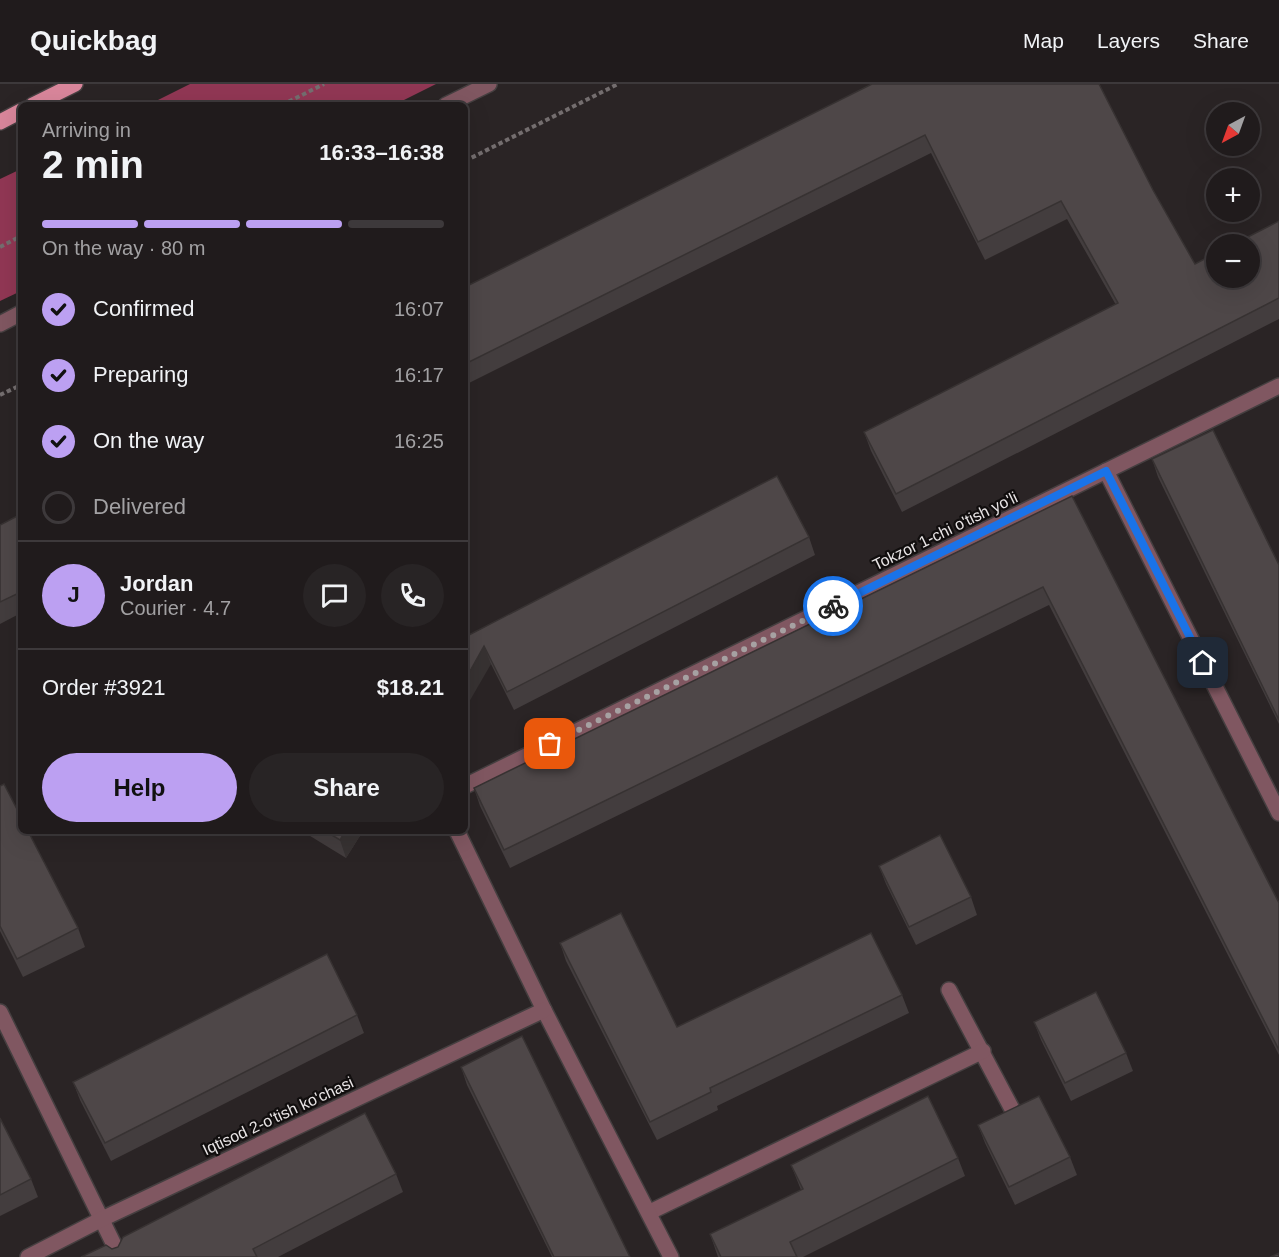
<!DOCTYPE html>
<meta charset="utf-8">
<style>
body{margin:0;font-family:Helvetica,sans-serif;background:#282425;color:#f1f3f6;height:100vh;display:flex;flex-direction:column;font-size:22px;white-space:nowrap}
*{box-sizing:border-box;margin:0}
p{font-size:20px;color:#a2a1a3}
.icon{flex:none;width:33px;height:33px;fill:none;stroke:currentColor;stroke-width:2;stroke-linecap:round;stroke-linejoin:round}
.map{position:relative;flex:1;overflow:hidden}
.panel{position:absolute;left:18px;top:18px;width:450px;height:732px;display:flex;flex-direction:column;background:#201b1c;border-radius:9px;box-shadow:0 6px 24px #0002,0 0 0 2px #3d393b}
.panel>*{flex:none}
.needle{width:39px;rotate:221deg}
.tools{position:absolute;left:1206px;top:18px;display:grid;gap:12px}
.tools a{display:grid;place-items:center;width:54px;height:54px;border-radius:50%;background:#201b1c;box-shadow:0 6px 24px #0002,0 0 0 2px #3d393b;font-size:30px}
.pin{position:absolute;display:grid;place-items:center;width:51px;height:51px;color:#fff;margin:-26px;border-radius:12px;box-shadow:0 3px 9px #0006}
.courier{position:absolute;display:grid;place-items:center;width:60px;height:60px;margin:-30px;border:4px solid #1a73e8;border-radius:50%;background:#fff;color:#222;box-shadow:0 2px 8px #0007}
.summary em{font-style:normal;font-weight:600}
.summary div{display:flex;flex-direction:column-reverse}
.summary{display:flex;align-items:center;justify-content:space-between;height:102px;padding:0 24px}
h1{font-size:39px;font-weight:600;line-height:45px}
.bar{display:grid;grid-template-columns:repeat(4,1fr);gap:9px 6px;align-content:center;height:72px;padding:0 24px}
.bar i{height:8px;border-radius:4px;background:#3d393b}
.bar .active{background:#bca0f2}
.bar p{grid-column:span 4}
.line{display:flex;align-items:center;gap:15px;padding:0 24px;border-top:2px solid #3d393b}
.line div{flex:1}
.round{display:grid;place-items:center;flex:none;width:63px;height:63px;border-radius:32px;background:#282425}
ol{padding:0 24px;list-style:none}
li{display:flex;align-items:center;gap:18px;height:66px}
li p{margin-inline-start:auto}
li .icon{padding:6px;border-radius:50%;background:#bca0f2;color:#111;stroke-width:4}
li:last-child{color:#a2a1a3}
li i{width:33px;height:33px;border:3px solid #3d393b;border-radius:50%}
.button{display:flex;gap:12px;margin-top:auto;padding:12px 24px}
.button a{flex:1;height:69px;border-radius:36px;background:#bca0f2;color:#111;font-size:24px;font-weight:600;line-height:69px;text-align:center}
.button a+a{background:#282425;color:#f1f3f6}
header{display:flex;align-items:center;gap:36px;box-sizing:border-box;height:84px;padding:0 30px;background:#201b1c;border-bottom:2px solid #3d393b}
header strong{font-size:28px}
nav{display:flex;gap:33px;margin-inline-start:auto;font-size:21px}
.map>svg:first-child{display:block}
.forest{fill:#913754}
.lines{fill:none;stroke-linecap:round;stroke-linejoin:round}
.service-casing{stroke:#453f40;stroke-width:18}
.minor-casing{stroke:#453f40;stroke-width:18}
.tertiary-casing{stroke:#453f40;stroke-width:18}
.primary-casing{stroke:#453f40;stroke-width:18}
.path{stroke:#746e6f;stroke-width:4;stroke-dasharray:4.5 3;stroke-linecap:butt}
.service{stroke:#805761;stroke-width:15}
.minor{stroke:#805761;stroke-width:15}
.tertiary{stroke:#805761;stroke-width:15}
.primary{stroke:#d9869b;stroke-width:15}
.wall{fill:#433d3e}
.shaded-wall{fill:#373232}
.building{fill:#4e4748;stroke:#373232;stroke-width:1.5}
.done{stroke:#a6a1a2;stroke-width:6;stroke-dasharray:0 10.8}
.route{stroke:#1a73e8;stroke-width:8}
.labels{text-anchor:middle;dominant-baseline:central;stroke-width:4.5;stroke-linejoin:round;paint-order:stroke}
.street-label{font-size:16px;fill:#e8e4e5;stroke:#110e0e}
</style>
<header>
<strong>Quickbag</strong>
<nav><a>Map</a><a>Layers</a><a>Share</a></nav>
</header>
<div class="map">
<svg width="1279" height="1173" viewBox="0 0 1279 1173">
<rect width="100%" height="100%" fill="#2a2425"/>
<g class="forest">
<path d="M 190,0 L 436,0 L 394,21 L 148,21 Z"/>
<path d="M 21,85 L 21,207 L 0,217 L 0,95 Z"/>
</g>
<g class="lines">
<g class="service-casing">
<g id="service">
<path d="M 949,906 L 1012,1025"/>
<path d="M 650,1128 L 983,967"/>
</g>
</g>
<g class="minor-casing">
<g id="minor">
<path d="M 1106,387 L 1279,729"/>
<path d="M 465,702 L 1279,302"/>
<path d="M 457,747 L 544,926 L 671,1173"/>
<path d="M 0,928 L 120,1173"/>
<path d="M 28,1173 L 102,1135 L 544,926"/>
</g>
</g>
<g class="tertiary-casing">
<g id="tertiary">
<path d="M 446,21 L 489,0"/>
<path d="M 0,240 L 21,229"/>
</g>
</g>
<g class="primary-casing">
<g id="primary">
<path d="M 33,21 L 75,0"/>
<path d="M 0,38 L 21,27"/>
</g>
</g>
<g class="path">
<path d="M 282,21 L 324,0"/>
<path d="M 465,77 L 618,0"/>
<path d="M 0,163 L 21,152"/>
<path d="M 0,311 L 21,301"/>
</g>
<use href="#service" class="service"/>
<use href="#minor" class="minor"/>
<use href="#tertiary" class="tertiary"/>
<use href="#primary" class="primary"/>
</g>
<g class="wall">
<path d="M 872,0 L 1153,106 L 1195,180 L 1279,137 L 1279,235 L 902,428 L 871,367 L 864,348 L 1116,221 L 1067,135 L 985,176 L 931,69 L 465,301 L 465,203 Z"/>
<path d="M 1152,375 L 1279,481 L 1279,640 L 1158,393 Z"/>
<path d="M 1072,412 L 1279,819 L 1279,971 L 1049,521 L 510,784 L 480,722 L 474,704 Z"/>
<path d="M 21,430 L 21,529 L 0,540 L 0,441 Z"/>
<path d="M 809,453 L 815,471 L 514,626 L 491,580 L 465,553 Z"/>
<path d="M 0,702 L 78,844 L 85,863 L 23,893 L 0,847 Z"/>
<path d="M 302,747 L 363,747 L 346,774 Z"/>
<path d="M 879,782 L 971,813 L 977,831 L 916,861 L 886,800 Z"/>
<path d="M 560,859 L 677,943 L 902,911 L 909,929 L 717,1022 L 718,1026 L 657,1056 L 566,877 Z"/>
<path d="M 357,931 L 364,949 L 111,1077 L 80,1016 L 73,998 Z"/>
<path d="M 1034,938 L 1126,969 L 1133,987 L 1071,1017 L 1041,956 Z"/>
<path d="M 461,983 L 630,1173 L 552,1173 L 467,1001 Z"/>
<path d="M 0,1034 L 31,1095 L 38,1113 L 0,1132 Z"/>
<path d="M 978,1041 L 1070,1073 L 1077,1091 L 1015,1121 L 985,1059 Z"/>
<path d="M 958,1074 L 965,1092 L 803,1173 L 718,1173 L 710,1150 L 801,1106 L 791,1081 Z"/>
<path d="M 396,1090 L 403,1108 L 278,1173 L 81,1173 Z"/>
</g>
<g class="shaded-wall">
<path d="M 484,562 L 491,580 L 465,625 L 465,596 Z"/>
<path d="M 345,747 L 363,747 L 346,774 L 340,756 Z"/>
</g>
<g class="building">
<path d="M 872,0 L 1099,0 L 1153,106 L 1195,180 L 1216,169 L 1216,194 L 1250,194 L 1250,160 L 1234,160 L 1279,137 L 1279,214 L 896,410 L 864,348 L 1118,219 L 1061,117 L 978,158 L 925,51 L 465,280 L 465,203 Z"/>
<path d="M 1213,346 L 1279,481 L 1279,636 L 1152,375 Z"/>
<path d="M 777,392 L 809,453 L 507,608 L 484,562 L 465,596 L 465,553 Z"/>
<path d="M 1072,412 L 1279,819 L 1279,966 L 1043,503 L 504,766 L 474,704 Z"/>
<path d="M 21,430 L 21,508 L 0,518 L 0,441 Z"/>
<path d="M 4,700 L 21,733 L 21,747 L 28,747 L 78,844 L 17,875 L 0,842 L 0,702 Z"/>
<path d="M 325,747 L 345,747 L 340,756 Z"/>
<path d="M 940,751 L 971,813 L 909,843 L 879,782 Z"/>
<path d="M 621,829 L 677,943 L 871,849 L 902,911 L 710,1004 L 711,1008 L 650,1038 L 560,859 Z"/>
<path d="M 327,870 L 357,931 L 105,1059 L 73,998 Z"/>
<path d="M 1096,908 L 1126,969 L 1065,999 L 1034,938 Z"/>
<path d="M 522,952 L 630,1173 L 554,1173 L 461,983 Z"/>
<path d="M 928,1012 L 958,1074 L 790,1158 L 797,1173 L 721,1173 L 710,1150 L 803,1105 L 791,1081 Z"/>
<path d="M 1039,1012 L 1070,1073 L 1009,1103 L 978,1041 Z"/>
<path d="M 365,1029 L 396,1090 L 253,1165 L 257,1173 L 81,1173 L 106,1161 L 112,1165 L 118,1163 L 123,1153 Z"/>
<path d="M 0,1034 L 31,1095 L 0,1111 Z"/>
<path d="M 1279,1169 L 1279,1173 L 1270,1173 Z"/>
</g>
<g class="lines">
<path class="done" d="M 550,660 L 833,522"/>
<path class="route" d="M 833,522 L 1106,387 L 1203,579"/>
</g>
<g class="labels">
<g class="street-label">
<text transform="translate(945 447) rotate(-26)">Tokzor 1-chi o'tish yo'li</text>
<text transform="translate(278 1032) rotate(-25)">Iqtisod 2-o'tish ko'chasi</text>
</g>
</g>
</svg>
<div class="tools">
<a><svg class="needle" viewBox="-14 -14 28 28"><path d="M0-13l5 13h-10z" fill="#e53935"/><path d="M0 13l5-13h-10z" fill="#a2a1a3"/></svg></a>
<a>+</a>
<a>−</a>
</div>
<div class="pin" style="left:550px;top:660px;background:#ea580c"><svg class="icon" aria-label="bag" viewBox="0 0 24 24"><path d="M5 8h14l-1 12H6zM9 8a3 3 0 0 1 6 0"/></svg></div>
<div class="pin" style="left:1203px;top:579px;background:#1f2937"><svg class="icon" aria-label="home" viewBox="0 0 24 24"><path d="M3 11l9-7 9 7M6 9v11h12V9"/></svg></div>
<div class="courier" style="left:833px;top:522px"><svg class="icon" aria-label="bike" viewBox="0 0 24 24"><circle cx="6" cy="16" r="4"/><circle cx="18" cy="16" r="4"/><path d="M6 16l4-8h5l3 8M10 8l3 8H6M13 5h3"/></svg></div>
<section class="panel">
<div class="summary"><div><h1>2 min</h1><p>Arriving in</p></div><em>16:33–16:38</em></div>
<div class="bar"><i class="active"></i><i class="active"></i><i class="active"></i><i></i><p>On the way · 80 m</p></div>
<ol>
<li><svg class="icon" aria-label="check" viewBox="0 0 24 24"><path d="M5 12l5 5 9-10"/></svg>Confirmed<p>16:07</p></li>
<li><svg class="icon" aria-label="check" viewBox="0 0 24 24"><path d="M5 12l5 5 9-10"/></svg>Preparing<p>16:17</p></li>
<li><svg class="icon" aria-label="check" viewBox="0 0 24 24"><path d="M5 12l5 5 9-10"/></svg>On the way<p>16:25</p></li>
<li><i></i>Delivered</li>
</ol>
<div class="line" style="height:108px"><b class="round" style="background:#bca0f2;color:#111">J</b><div><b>Jordan</b><p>Courier · 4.7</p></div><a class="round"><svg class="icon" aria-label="chat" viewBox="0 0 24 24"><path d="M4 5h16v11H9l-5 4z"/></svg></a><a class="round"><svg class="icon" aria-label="phone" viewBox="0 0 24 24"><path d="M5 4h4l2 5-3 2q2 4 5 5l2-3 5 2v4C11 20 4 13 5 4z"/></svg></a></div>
<div class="line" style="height:78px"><div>Order #3921</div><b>$18.21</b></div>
<div class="button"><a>Help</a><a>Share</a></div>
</section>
</div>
